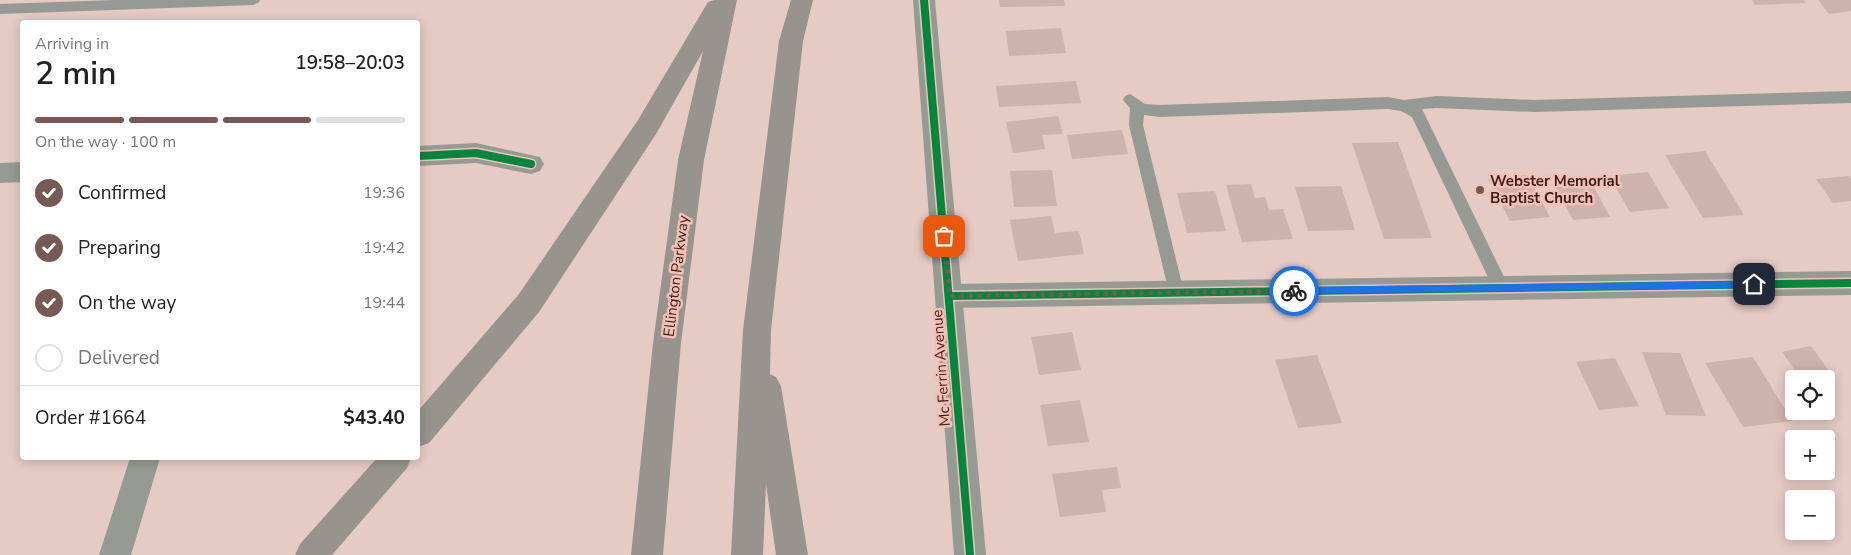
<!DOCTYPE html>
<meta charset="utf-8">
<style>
body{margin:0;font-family:"Nunito Sans",sans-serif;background:#f6f6f6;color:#222;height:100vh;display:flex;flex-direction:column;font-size:19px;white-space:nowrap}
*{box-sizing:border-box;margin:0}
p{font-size:16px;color:#767676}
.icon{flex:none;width:28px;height:28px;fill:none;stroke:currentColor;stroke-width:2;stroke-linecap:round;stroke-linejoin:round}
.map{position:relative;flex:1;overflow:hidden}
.drawer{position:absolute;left:20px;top:20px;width:400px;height:440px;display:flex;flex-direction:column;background:#fff;border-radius:5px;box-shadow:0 2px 12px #0003}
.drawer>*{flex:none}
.buttons{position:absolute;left:1785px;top:370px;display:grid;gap:10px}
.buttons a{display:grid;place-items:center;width:50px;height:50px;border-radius:5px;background:#fff;box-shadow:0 2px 12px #0003;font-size:25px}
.pin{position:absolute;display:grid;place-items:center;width:42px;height:42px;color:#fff;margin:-21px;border-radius:10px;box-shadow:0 2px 8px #0006}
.courier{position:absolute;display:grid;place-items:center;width:50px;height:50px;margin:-25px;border:4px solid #1a73e8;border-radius:50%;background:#fff;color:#222;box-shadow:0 1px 6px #0007}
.overview em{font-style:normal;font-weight:600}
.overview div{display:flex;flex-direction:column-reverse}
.overview{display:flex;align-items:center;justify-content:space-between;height:85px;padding:0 15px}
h1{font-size:32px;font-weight:600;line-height:38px}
.bar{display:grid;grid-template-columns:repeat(4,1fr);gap:8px 5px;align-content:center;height:60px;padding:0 15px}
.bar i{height:6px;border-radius:4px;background:#e0e0e0}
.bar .selected{background:#785a54}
.bar p{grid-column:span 4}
.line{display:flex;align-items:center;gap:12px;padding:0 15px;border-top:1px solid #e0e0e0}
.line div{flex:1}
ol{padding:0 15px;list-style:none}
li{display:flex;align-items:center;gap:15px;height:55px}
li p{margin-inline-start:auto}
li .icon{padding:5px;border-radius:50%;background:#785a54;color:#fff;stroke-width:4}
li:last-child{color:#767676}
li i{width:28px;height:28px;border:2px solid #e0e0e0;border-radius:50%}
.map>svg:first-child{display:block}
.building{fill:#ceb2ac}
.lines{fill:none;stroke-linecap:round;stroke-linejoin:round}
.service{fill:#959a92;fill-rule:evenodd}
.minor{fill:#959a92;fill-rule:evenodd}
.tertiary{fill:#959a92;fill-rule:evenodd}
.motorway{fill:#96948c;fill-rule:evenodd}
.cycleway-casing{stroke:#f4c0b6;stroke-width:11}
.cycleway{stroke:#00873e;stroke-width:8}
.route{fill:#1a73e8}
.done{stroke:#785a54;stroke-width:5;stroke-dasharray:0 9}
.poi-dot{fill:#785a54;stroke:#f4c0b6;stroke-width:2}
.labels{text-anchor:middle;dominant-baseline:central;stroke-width:5;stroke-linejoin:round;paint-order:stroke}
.poi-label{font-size:15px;font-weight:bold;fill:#3d1d18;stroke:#f4c0b6;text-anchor:start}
.street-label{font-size:15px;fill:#3d1d18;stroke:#f4c0b6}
</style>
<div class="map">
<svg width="1851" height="555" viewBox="0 0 1851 555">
<rect width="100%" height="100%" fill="#e6cac4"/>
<g class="building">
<path d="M 999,0 L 1064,0 L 1065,6 L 1000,7 Z"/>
<path d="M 1752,0 L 1804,0 L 1806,3 L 1755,5 Z"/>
<path d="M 1818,0 L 1851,0 L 1851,11 L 1829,14 Z"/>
<path d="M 1061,28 L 1066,53 L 1009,56 L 1006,31 Z"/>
<path d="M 1076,81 L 1081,103 L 999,107 L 996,86 Z"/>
<path d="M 1058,116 L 1063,134 L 1042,135 L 1045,149 L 1013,153 L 1006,122 Z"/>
<path d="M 1122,130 L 1128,154 L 1072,159 L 1067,135 Z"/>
<path d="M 1398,142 L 1432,238 L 1384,239 L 1352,143 Z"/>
<path d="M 1705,151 L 1744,215 L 1703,218 L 1665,155 Z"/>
<path d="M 1052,170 L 1057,206 L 1014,207 L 1010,171 Z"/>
<path d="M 1648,172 L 1669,208 L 1630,212 L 1609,176 Z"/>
<path d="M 1527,175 L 1550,217 L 1510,221 L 1488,179 Z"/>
<path d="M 1849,176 L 1851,179 L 1851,201 L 1833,203 L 1816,179 Z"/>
<path d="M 1589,178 L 1610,217 L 1573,220 L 1552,181 Z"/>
<path d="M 1251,184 L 1255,198 L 1265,197 L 1269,210 L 1283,209 L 1293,239 L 1242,242 L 1226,185 Z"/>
<path d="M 1341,186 L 1355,230 L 1308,231 L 1295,187 Z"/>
<path d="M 1215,191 L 1226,231 L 1187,233 L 1177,193 Z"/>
<path d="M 1051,216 L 1055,233 L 1079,231 L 1084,254 L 1018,261 L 1010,220 Z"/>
<path d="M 1072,332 L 1081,370 L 1039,375 L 1031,337 Z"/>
<path d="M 1811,346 L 1834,378 L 1801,379 L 1782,352 Z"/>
<path d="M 1642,352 L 1680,353 L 1706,416 L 1666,415 Z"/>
<path d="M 1317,355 L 1342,423 L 1298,428 L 1275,360 Z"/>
<path d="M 1753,357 L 1792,421 L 1743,427 L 1705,363 Z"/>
<path d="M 1615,358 L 1639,406 L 1599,410 L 1576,362 Z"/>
<path d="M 1080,400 L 1089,442 L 1048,446 L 1040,405 Z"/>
<path d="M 1117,467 L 1121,488 L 1102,490 L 1106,512 L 1060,517 L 1052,474 Z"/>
</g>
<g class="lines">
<g class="service">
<path d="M 116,0 L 260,0 L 258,3 L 253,5 L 0,14 L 0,4 Z"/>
<path d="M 1851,91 L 1851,103 L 1534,112 L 1437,108 L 1422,109 L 1510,289 L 1508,294 L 1502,296 L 1496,294 L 1412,117 L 1401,111 L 1388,109 L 1160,117 L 1144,115 L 1143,125 L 1184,292 L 1182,297 L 1176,299 L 1170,297 L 1129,125 L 1130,108 L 1123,100 L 1125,96 L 1130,94 L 1145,104 L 1160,105 L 1388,97 L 1404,100 L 1437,96 L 1534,100 Z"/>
</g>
<g class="minor">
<path d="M 476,143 L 540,157 L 544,164 L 540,171 L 531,174 L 476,163 L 418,166 L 418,146 Z"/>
<path d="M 22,162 L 22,182 L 0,183 L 0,163 Z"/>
<path d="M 1851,271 L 1851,295 L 950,308 L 940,305 L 936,296 L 940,287 L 950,284 Z"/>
<path d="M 130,458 L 160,458 L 131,555 L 99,555 Z"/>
</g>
<path class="tertiary" d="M 913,0 L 935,0 L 986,555 L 954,555 Z"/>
<g class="motorway">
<path d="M 715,0 L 737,0 L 704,160 L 681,343 L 663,555 L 631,555 L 653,343 L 678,160 L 703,51 L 656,134 L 539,312 L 429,443 L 418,447 L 418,411 L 519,294 L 638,120 L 708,2 Z"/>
<path d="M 791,0 L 813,0 L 803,41 L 771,330 L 770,374 L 776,377 L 781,386 L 808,555 L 776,555 L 766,484 L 763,555 L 731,555 L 743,330 L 779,41 Z"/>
<path d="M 377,458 L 411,458 L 407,468 L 332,555 L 295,555 L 300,544 Z"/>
</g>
<g class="cycleway-casing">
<g id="cycleway">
<path d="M 924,0 L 970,555"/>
<path d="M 418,156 L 476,153 L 531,164"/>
<path d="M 950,296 L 1851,283"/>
</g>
</g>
<use href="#cycleway" class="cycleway"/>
</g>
<path class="route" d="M 1754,281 L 1758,284 L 1754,288 L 1294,294 L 1289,291 L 1294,287 Z"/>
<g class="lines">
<path class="done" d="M 944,236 L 950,296 L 1294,291"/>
</g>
<circle class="poi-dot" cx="1480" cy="190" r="5"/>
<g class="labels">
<g class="poi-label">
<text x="1490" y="181">Webster Memorial<tspan x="1490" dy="17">Baptist Church</tspan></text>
</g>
<g class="street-label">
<text transform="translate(676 276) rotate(-83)">Ellington Parkway</text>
<text transform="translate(941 368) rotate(-94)">Mc Ferrin Avenue</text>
</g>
</g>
</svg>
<div class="buttons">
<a><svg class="icon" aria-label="locate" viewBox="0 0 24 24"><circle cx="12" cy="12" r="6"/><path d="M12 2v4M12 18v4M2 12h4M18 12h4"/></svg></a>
<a>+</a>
<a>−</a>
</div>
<div class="pin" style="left:944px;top:236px;background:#ea580c"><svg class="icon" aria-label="bag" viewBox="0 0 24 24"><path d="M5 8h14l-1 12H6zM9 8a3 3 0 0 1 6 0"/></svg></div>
<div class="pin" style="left:1754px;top:284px;background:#1f2937"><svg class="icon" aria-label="home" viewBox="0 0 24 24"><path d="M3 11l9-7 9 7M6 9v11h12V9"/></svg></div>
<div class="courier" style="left:1294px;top:291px"><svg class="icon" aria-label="bike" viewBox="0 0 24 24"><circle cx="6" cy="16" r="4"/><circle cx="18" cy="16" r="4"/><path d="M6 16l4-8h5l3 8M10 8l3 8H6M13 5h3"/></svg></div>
<section class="drawer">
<div class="overview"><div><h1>2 min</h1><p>Arriving in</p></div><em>19:58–20:03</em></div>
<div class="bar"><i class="selected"></i><i class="selected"></i><i class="selected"></i><i></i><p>On the way · 100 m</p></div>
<ol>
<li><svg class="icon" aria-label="check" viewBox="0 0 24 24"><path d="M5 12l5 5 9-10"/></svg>Confirmed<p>19:36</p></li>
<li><svg class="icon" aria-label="check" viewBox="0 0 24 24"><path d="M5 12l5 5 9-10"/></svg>Preparing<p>19:42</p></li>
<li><svg class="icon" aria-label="check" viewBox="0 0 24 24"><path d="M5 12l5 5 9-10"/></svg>On the way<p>19:44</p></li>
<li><i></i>Delivered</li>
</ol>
<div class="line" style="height:65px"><div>Order #1664</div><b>$43.40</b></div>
</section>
</div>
